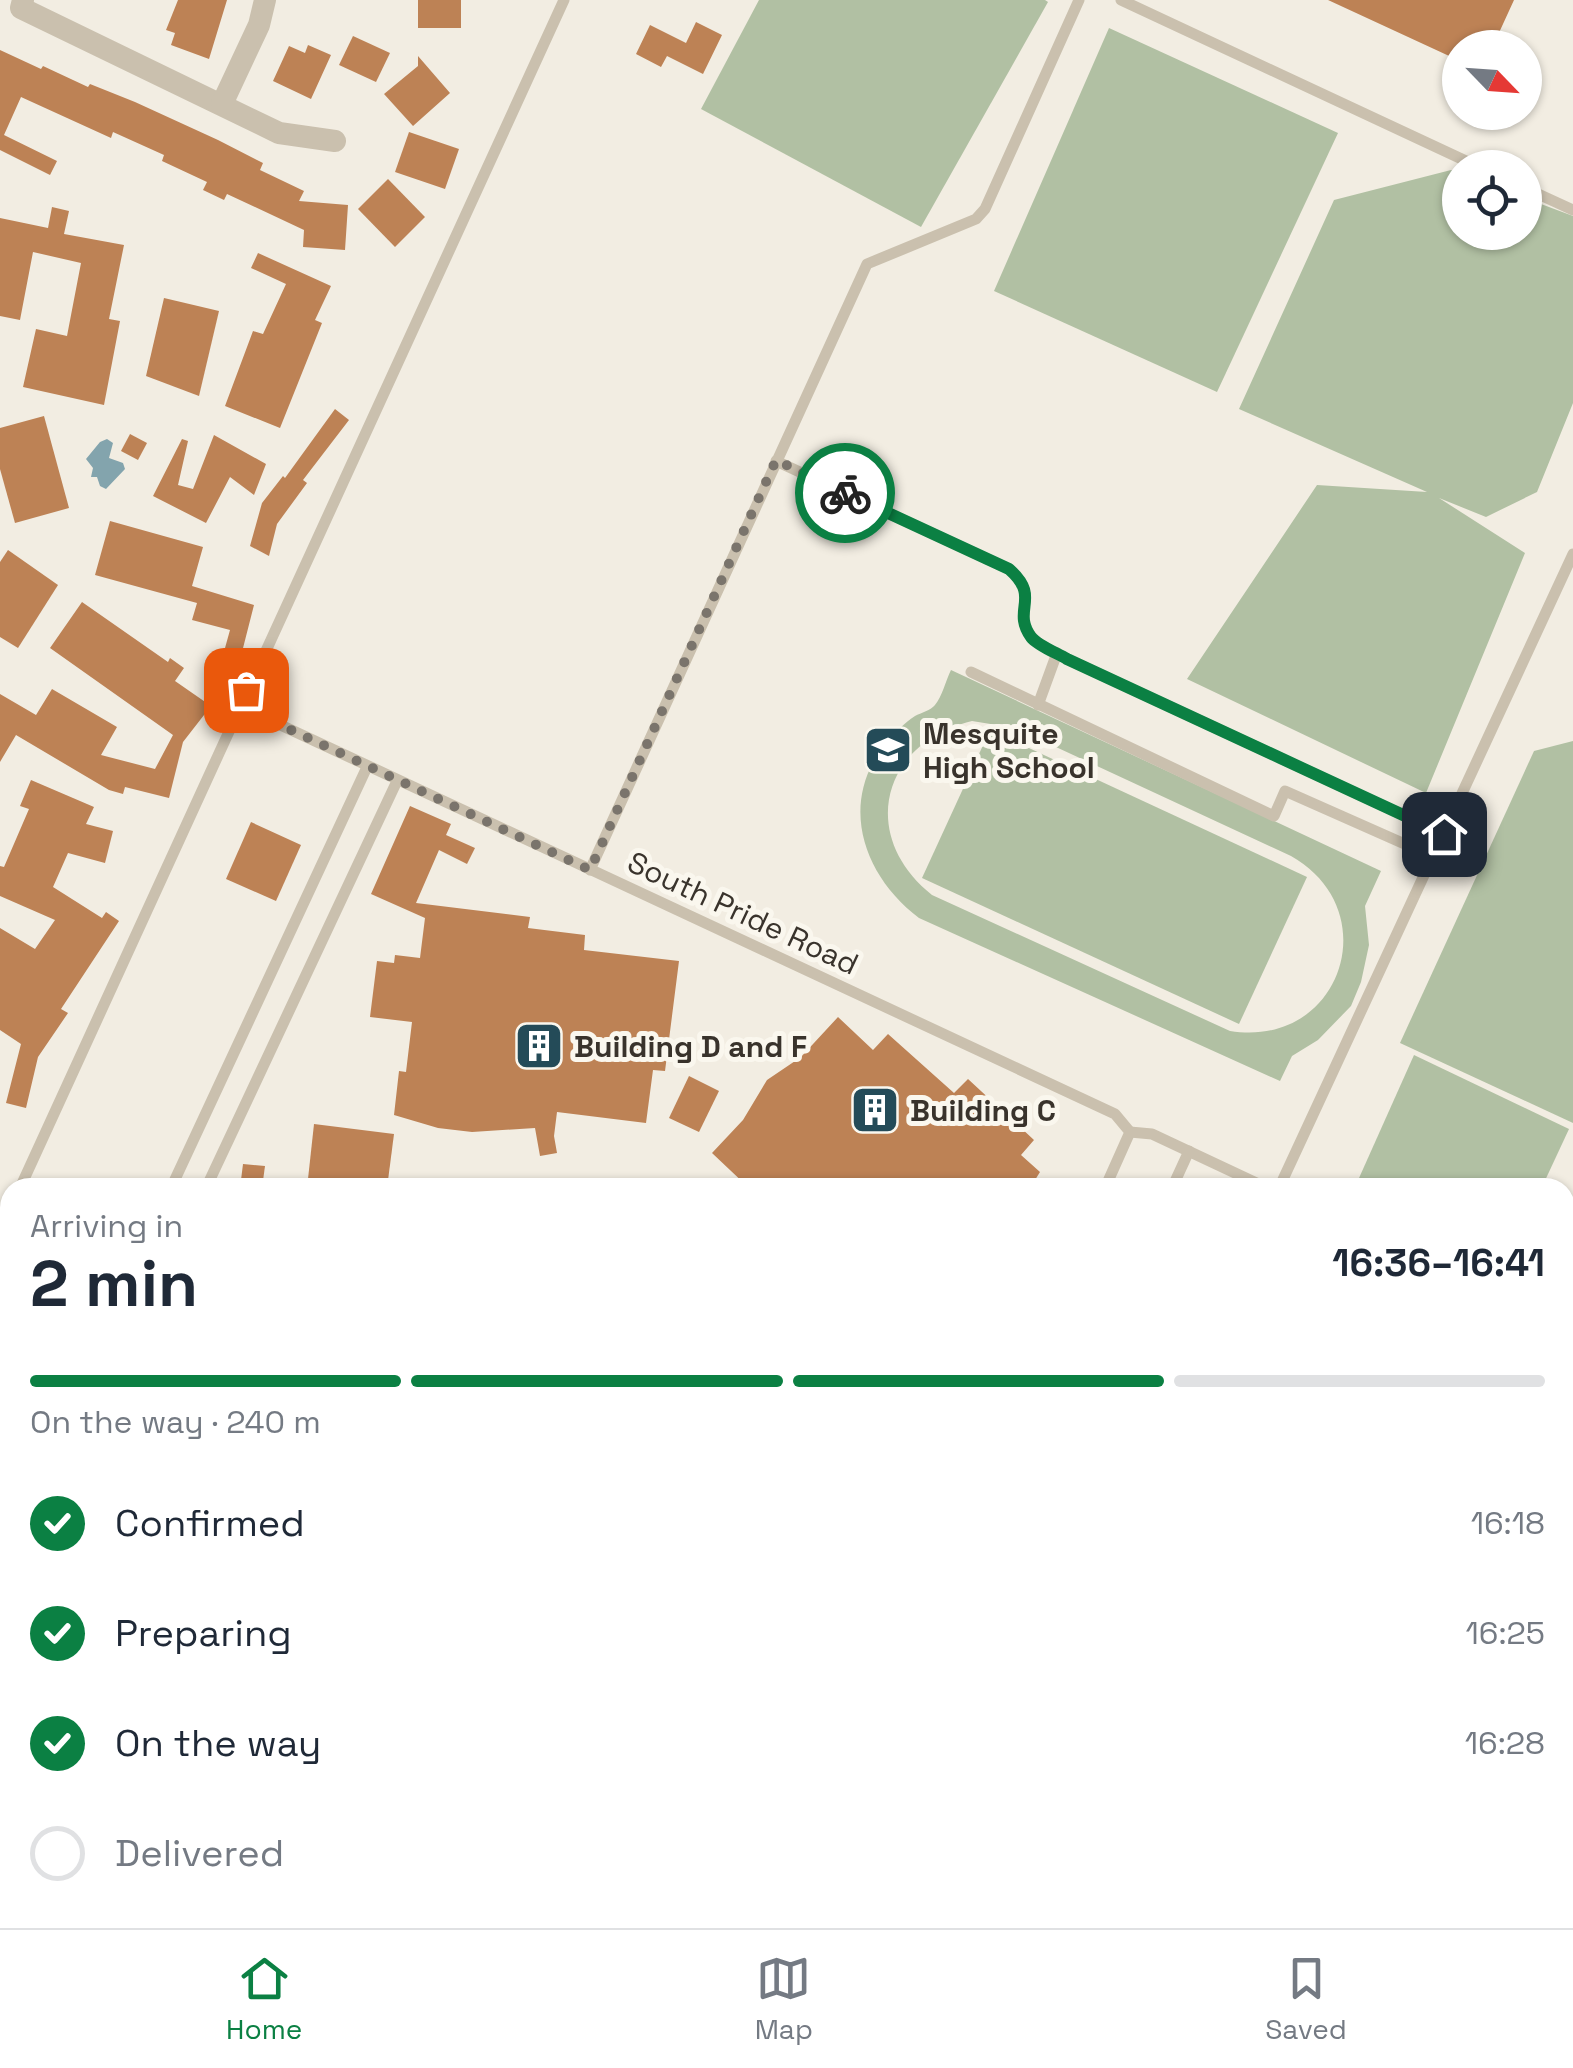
<!DOCTYPE html>
<meta charset="utf-8">
<style>
body{margin:0;font-family:"Space Grotesk",sans-serif;background:#f2f2f3;color:#1f2937;height:100vh;display:flex;flex-direction:column;font-size:38px;white-space:nowrap}
*{box-sizing:border-box;margin:0}
p{font-size:32px;color:#747a83}
.icon{flex:none;width:55px;height:55px;fill:none;stroke:currentColor;stroke-width:2;stroke-linecap:round;stroke-linejoin:round}
.map{position:relative;flex:1;overflow:hidden}
.panel{position:absolute;left:0px;top:1178px;width:1575px;height:752px;display:flex;flex-direction:column;background:#fff;border-radius:30px 30px 0 0;box-shadow:0 2px 8px #0004}
.panel>*{flex:none}
.needle{width:65px;rotate:115deg}
.buttons{position:absolute;left:1442px;top:30px;display:grid;gap:20px}
.buttons a{display:grid;place-items:center;width:100px;height:100px;border-radius:50%;background:#fff;box-shadow:0 2px 8px #0004;font-size:50px}
.pin{position:absolute;display:grid;place-items:center;width:85px;height:85px;color:#fff;margin:-42px;border-radius:20px;box-shadow:0 5px 15px #0006}
.courier{position:absolute;display:grid;place-items:center;width:100px;height:100px;margin:-50px;border:8px solid #0b8043;border-radius:50%;background:#fff;color:#222;box-shadow:0 2px 12px #0007}
.overview em{font-style:normal;font-weight:700}
.overview div{display:flex;flex-direction:column-reverse}
.overview{display:flex;align-items:center;justify-content:space-between;height:170px;padding:0 30px}
h1{font-size:65px;font-weight:700;line-height:75px}
.bar{display:grid;grid-template-columns:repeat(4,1fr);gap:15px 10px;align-content:center;height:120px;padding:0 30px}
.bar i{height:12px;border-radius:8px;background:#e0e1e3}
.bar .selected{background:#0b8043}
.bar p{grid-column:span 4}
ol{padding:0 30px;list-style:none}
li{display:flex;align-items:center;gap:30px;height:110px}
li p{margin-inline-start:auto}
li .icon{padding:10px;border-radius:50%;background:#0b8043;color:#fff;stroke-width:4}
li:last-child{color:#747a83}
li i{width:55px;height:55px;border:5px solid #e0e1e3;border-radius:50%}
.dock{display:flex;justify-content:space-around;align-items:center;height:140px;border-top:2px solid #e0e1e3;background:#fff;font-size:28px;color:#747a83}
.dock a{display:grid;justify-items:center;gap:5px}
.dock .selected{color:#0b8043}
.map>svg:first-child{display:block}
.green{fill:#b1c0a3;fill-rule:evenodd}
.water{fill:#83a4ad}
.building{fill:#bd8255}
.lines{fill:none;stroke-linecap:round;stroke-linejoin:round}
.service{stroke:#cac0ae;stroke-width:11}
.minor{stroke:#cac0ae;stroke-width:22}
.secondary{stroke:#9d9080;stroke-width:25}
.done{stroke:#7a746c;stroke-width:10;stroke-dasharray:0 18}
.route{stroke:#0b8043;stroke-width:12}
.labels{text-anchor:middle;dominant-baseline:central;stroke-width:10;stroke-linejoin:round;paint-order:stroke}
.poi-label{font-size:30px;font-weight:bold;fill:#39332c;stroke:#faf7ee;text-anchor:start}
.street-label{font-size:30px;fill:#39332c;stroke:#faf7ee}
</style>
<div class="map">
<svg width="1573" height="1928" viewBox="0 0 1573 1928">
<rect width="100%" height="100%" fill="#f2ede2"/>
<g class="green">
<path d="M 759,0 L 1045,0 L 1048,2 L 921,227 L 701,109 Z"/>
<path d="M 1109,28 L 1338,133 L 1217,392 L 994,291 Z"/>
<path d="M 1451,170 L 1460,174 L 1460,232 L 1525,232 L 1525,198 L 1573,216 L 1573,403 L 1537,492 L 1486,517 L 1439,498 L 1525,553 L 1426,793 L 1187,679 L 1317,485 L 1427,492 L 1239,409 L 1334,200 Z"/>
<path d="M 951,670 L 1381,871 L 1365,906 L 1369,945 L 1361,982 L 1351,1006 L 1318,1040 L 1292,1056 L 1280,1081 L 919,918 C 863,876 837,802 887,742 C 895,733 904,723 915,716 C 921,713 931,710 935,705 C 942,697 946,680 951,670 ZM 972,721 L 1015,728 L 1291,856 C 1388,911 1340,1049 1230,1031 L 932,895 C 858,836 881,743 972,721 Z"/>
<path d="M 990,730 L 1307,877 L 1239,1024 L 922,878 Z"/>
<path d="M 1573,741 L 1573,1123 L 1400,1043 L 1534,751 Z"/>
<path d="M 1414,1055 L 1569,1129 L 1542,1187 L 1355,1187 Z"/>
<path d="M 1565,1306 L 1573,1310 L 1573,1476 L 1565,1494 Z"/>
</g>
<path class="water" d="M 107,439 L 113,443 L 109,458 L 123,463 L 125,469 L 106,489 L 100,486 L 97,477 L 91,477 L 93,468 L 86,459 L 100,442 Z"/>
<g class="building">
<path d="M 178,0 L 227,0 L 209,59 L 171,45 L 175,33 L 166,30 Z"/>
<rect x="418" y="0" width="43" height="28"/>
<path d="M 1328,0 L 1514,0 L 1492,48 L 1460,48 L 1460,61 Z"/>
<path d="M 696,22 L 722,35 L 703,74 L 667,56 L 661,67 L 636,54 L 650,25 L 686,43 Z"/>
<path d="M 353,36 L 390,53 L 376,82 L 339,65 Z"/>
<path d="M 308,45 L 331,55 L 311,99 L 273,81 L 289,46 L 305,53 Z"/>
<path d="M 0,50 L 41,69 L 43,66 L 88,87 L 90,84 L 135,102 L 218,140 L 263,163 L 260,170 L 304,191 L 299,201 L 348,205 L 345,250 L 303,247 L 304,230 L 227,194 L 224,200 L 203,190 L 207,182 L 162,161 L 164,155 L 113,132 L 111,138 L 21,97 L 4,135 L 57,161 L 50,175 L 0,150 Z"/>
<path d="M 418,56 L 450,93 L 413,126 L 384,94 L 418,66 Z"/>
<path d="M 409,132 L 459,149 L 445,189 L 395,172 Z"/>
<path d="M 388,179 L 425,217 L 395,247 L 358,209 Z"/>
<path d="M 52,207 L 69,211 L 64,234 L 124,245 L 109,319 L 120,321 L 104,405 L 23,387 L 36,329 L 67,336 L 81,263 L 33,252 L 20,320 L 0,316 L 0,218 L 48,228 Z"/>
<path d="M 258,253 L 331,286 L 315,320 L 322,323 L 280,428 L 225,406 L 253,331 L 263,334 L 286,284 L 251,268 Z"/>
<path d="M 164,298 L 219,311 L 199,396 L 146,376 Z"/>
<path d="M 335,409 L 349,420 L 303,480 L 307,483 L 277,524 L 269,556 L 250,546 L 262,503 L 283,476 L 285,478 Z"/>
<path d="M 44,416 L 69,508 L 15,523 L 0,469 L 0,428 Z"/>
<path d="M 130,434 L 147,443 L 138,460 L 121,451 Z"/>
<path d="M 214,435 L 266,464 L 254,495 L 230,477 L 206,523 L 153,496 L 182,439 L 188,441 L 178,485 L 193,489 Z"/>
<path d="M 110,521 L 203,547 L 192,586 L 254,605 L 242,652 L 225,648 L 230,630 L 192,620 L 197,603 L 95,575 Z"/>
<path d="M 8,550 L 58,585 L 18,648 L 0,637 L 0,562 Z"/>
<path d="M 82,602 L 168,662 L 170,658 L 184,668 L 175,681 L 211,706 L 183,742 L 169,798 L 125,787 L 123,794 L 109,790 L 16,735 L 0,762 L 0,694 L 36,715 L 52,689 L 117,727 L 101,755 L 155,769 L 173,735 L 50,648 Z"/>
<path d="M 31,780 L 94,807 L 86,824 L 113,831 L 105,863 L 68,853 L 53,887 L 102,918 L 106,912 L 119,921 L 61,1009 L 68,1013 L 38,1057 L 26,1108 L 6,1103 L 21,1044 L 0,1030 L 0,928 L 35,949 L 55,920 L 0,896 L 0,866 L 4,867 L 29,809 L 20,806 Z"/>
<path d="M 410,806 L 451,824 L 446,835 L 475,848 L 467,864 L 439,850 L 416,903 L 530,917 L 528,928 L 585,935 L 584,950 L 679,961 L 665,1071 L 653,1070 L 646,1123 L 557,1112 L 554,1136 L 557,1153 L 540,1156 L 535,1128 L 472,1132 L 438,1128 L 394,1115 L 399,1071 L 406,1072 L 412,1022 L 370,1017 L 377,961 L 394,963 L 395,955 L 420,958 L 425,918 L 371,894 Z"/>
<path d="M 251,822 L 301,845 L 276,901 L 226,879 Z"/>
<path d="M 838,1017 L 873,1050 L 888,1034 L 954,1093 L 968,1079 L 1034,1140 L 1021,1155 L 1040,1172 L 1030,1188 L 749,1188 L 712,1153 L 743,1120 L 767,1080 L 801,1057 Z"/>
<path d="M 689,1076 L 719,1091 L 699,1132 L 669,1118 Z"/>
<path d="M 314,1124 L 394,1134 L 387,1188 L 307,1188 Z"/>
<path d="M 243,1164 L 265,1166 L 262,1188 L 240,1188 Z"/>
</g>
<g class="lines">
<g class="service">
<path d="M 1121,0 L 1481,168"/>
<path d="M 1525,188 L 1573,210"/>
<path d="M 776,461 L 1009,569 C 1042,599 1011,609 1031,636 C 1038,646 1057,653 1067,659 L 1444,834"/>
<path d="M 971,672 L 1274,816 L 1285,791 L 1434,857"/>
<path d="M 1038,705 L 1057,653"/>
<path d="M 242,707 L 1115,1114 L 1130,1132 L 1105,1188"/>
<path d="M 590,870 L 867,264 L 976,219 L 985,209 L 1079,0"/>
<path d="M 1130,1132 L 1152,1134 L 1267,1188"/>
<path d="M 20,1188 L 564,0"/>
<path d="M 171,1188 L 367,767"/>
<path d="M 206,1188 L 397,781"/>
<path d="M 1172,1188 L 1189,1151"/>
<path d="M 1279,1188 L 1573,554"/>
<path d="M 0,1230 L 10,1209"/>
<path d="M 0,1237 L 10,1241"/>
<path d="M 1565,1533 L 1573,1516"/>
<path d="M 1565,1667 L 1573,1650"/>
<path d="M 1565,1767 L 1573,1770"/>
<path d="M 1565,1852 L 1573,1875"/>
<path d="M 1364,1920 L 1382,1928 L 1385,1920"/>
</g>
<g class="minor">
<path d="M 23,0 L 21,8 L 279,133 L 335,141"/>
<path d="M 222,104 L 259,25 L 265,0"/>
<path d="M 594,1920 L 611,1928"/>
<path d="M 122,1928 L 125,1920"/>
<path d="M 401,1928 L 405,1920"/>
</g>
<g class="secondary">
<path d="M 0,1423 L 10,1428"/>
<path d="M 0,1473 L 10,1478"/>
<path d="M 972,1920 L 990,1928"/>
<path d="M 1079,1920 L 1097,1928"/>
</g>
</g>
<g class="lines">
<path class="done" d="M 246,690 L 242,707 L 590,870 L 776,460 L 845,493"/>
<path class="route" d="M 845,493 L 1009,569 C 1042,598 1011,609 1031,637 C 1038,646 1057,653 1067,659 L 1444,834"/>
</g>
<defs>
<g id="school-square" transform="scale(2.5)"><rect x="-9" y="-9" width="18" height="18" rx="4" fill="#244b58" stroke="#faf7ee"/><path d="M0-5L7-2L0 1L-7-2ZM-4 1L0 2.5L4 1V4Q0 6-4 4Z" fill="#fff"/></g>
<g id="building-square" transform="scale(2.5)"><rect x="-9" y="-9" width="18" height="18" rx="4" fill="#244b58" stroke="#faf7ee"/><path d="M-4-6H4V6H1V3H-1V6H-4ZM-2.5-4.3h1.7v1.8h-1.7ZM.8-4.3h1.7v1.8H.8ZM-2.5-1h1.7V.8h-1.7ZM.8-1h1.7V.8H.8Z" fill="#fff"/></g>
</defs>
<g fill-rule="evenodd">
<use href="#school-square" x="888" y="750"/>
<use href="#building-square" x="539" y="1046"/>
<use href="#building-square" x="875" y="1110"/>
</g>
<g class="labels">
<g class="poi-label">
<text x="923" y="733">Mesquite<tspan x="923" dy="34">High School</tspan></text>
<text x="574" y="1046">Building D and F</text>
<text x="910" y="1110">Building C</text>
</g>
<g class="street-label">
<text transform="translate(743 913) rotate(25)">South Pride Road</text>
</g>
</g>
</svg>
<div class="buttons">
<a><svg class="needle" viewBox="-14 -14 28 28"><path d="M0-13l5 13h-10z" fill="#e53935"/><path d="M0 13l5-13h-10z" fill="#747a83"/></svg></a>
<a><svg class="icon" aria-label="locate" viewBox="0 0 24 24"><circle cx="12" cy="12" r="6"/><path d="M12 2v4M12 18v4M2 12h4M18 12h4"/></svg></a>
</div>
<div class="pin" style="left:246px;top:690px;background:#ea580c"><svg class="icon" aria-label="bag" viewBox="0 0 24 24"><path d="M5 8h14l-1 12H6zM9 8a3 3 0 0 1 6 0"/></svg></div>
<div class="pin" style="left:1444px;top:834px;background:#1f2937"><svg class="icon" aria-label="home" viewBox="0 0 24 24"><path d="M3 11l9-7 9 7M6 9v11h12V9"/></svg></div>
<div class="courier" style="left:845px;top:493px"><svg class="icon" aria-label="bike" viewBox="0 0 24 24"><circle cx="6" cy="16" r="4"/><circle cx="18" cy="16" r="4"/><path d="M6 16l4-8h5l3 8M10 8l3 8H6M13 5h3"/></svg></div>
<section class="panel">
<div class="overview"><div><h1>2 min</h1><p>Arriving in</p></div><em>16:36–16:41</em></div>
<div class="bar"><i class="selected"></i><i class="selected"></i><i class="selected"></i><i></i><p>On the way · 240 m</p></div>
<ol>
<li><svg class="icon" aria-label="check" viewBox="0 0 24 24"><path d="M5 12l5 5 9-10"/></svg>Confirmed<p>16:18</p></li>
<li><svg class="icon" aria-label="check" viewBox="0 0 24 24"><path d="M5 12l5 5 9-10"/></svg>Preparing<p>16:25</p></li>
<li><svg class="icon" aria-label="check" viewBox="0 0 24 24"><path d="M5 12l5 5 9-10"/></svg>On the way<p>16:28</p></li>
<li><i></i>Delivered</li>
</ol>
</section>
</div>
<nav class="dock">
<a class="selected"><svg class="icon" aria-label="home" viewBox="0 0 24 24"><path d="M3 11l9-7 9 7M6 9v11h12V9"/></svg>Home</a>
<a><svg class="icon" aria-label="map" viewBox="0 0 24 24"><path d="M3 6l6-2 6 2 6-2v14l-6 2-6-2-6 2zM9 4v14M15 6v14"/></svg>Map</a>
<a><svg class="icon" aria-label="saved" viewBox="0 0 24 24"><path d="M7 4h10v16l-5-4-5 4z"/></svg>Saved</a>
</nav>
